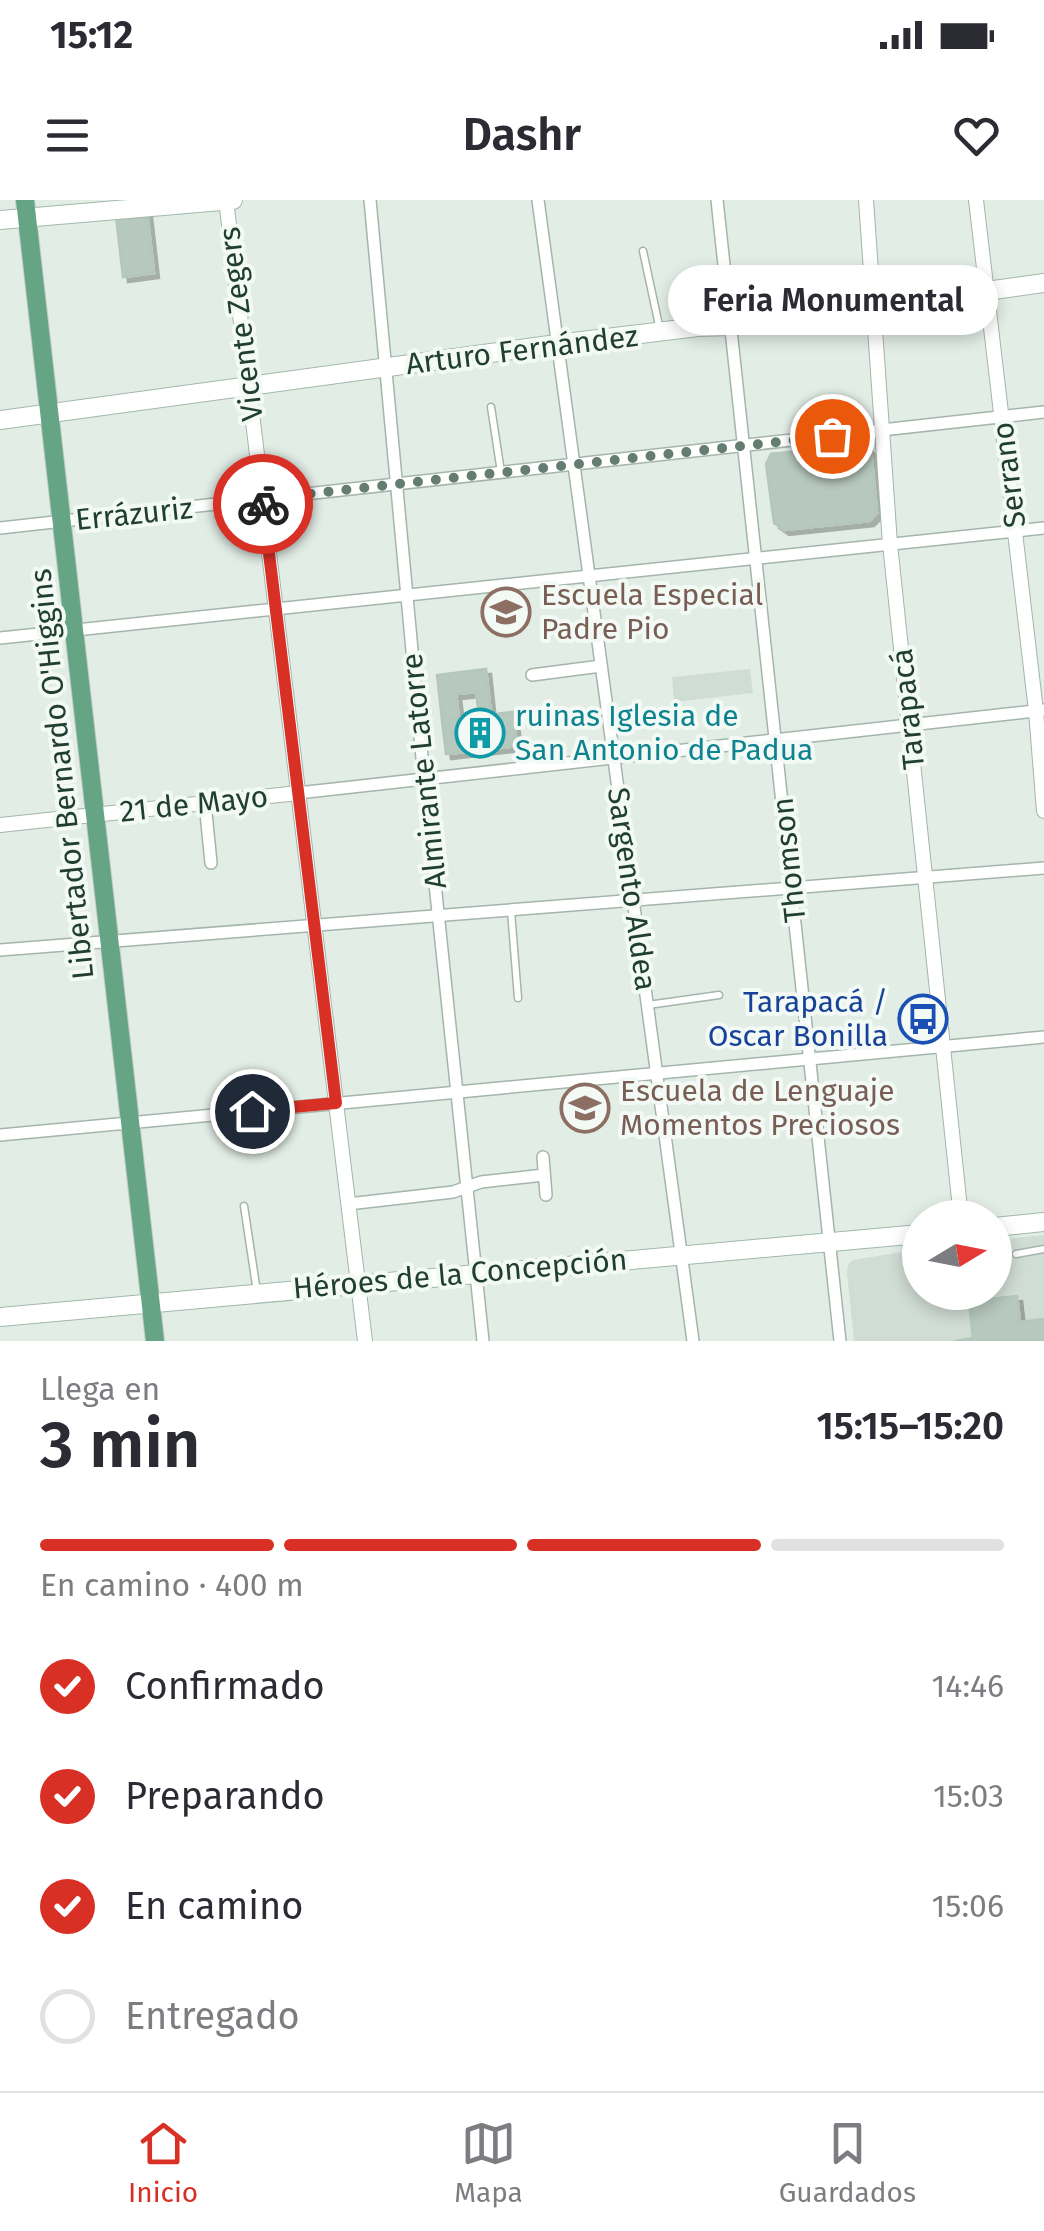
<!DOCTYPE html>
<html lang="es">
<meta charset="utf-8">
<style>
body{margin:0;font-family:"Fira Sans",sans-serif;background:#f2f2f3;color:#2b2b33;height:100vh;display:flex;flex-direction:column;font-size:38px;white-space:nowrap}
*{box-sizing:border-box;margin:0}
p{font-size:32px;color:#7c7c81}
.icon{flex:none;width:55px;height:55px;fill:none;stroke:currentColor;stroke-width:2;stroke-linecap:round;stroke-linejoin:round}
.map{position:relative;height:1141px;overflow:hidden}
.panel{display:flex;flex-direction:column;background:#fff;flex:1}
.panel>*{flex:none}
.needle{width:65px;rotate:80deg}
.controls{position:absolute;left:902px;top:1000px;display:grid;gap:20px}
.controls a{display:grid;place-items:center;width:110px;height:110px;border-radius:50%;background:#fff;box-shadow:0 5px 15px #0003;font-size:50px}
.pin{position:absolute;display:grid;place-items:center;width:85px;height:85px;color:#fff;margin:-42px;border:5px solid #fff;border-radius:50%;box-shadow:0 2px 10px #0007}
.courier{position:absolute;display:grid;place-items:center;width:100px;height:100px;margin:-50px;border:8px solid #d93025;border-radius:50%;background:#fff;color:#222;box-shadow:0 2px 12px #0007}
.bubble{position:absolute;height:70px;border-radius:35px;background:#fff;box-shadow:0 5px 15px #0003;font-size:32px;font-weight:600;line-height:70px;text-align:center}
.head em{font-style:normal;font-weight:600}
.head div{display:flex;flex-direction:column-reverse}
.head{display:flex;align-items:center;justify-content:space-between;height:170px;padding:0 40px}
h1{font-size:65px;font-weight:600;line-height:75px}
.bar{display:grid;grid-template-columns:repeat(4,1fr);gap:15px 10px;align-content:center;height:120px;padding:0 40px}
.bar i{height:12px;border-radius:8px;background:#e1e1e2}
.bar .active{background:#d93025}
.bar p{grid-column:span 4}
ol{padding:0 40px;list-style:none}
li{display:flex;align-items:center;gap:30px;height:110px}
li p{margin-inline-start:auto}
li .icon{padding:10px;border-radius:50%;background:#d93025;color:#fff;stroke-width:4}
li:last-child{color:#7c7c81}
li i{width:55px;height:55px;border:5px solid #e1e1e2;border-radius:50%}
.status{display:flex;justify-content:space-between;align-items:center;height:70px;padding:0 50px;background:#fff;direction:ltr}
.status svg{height:28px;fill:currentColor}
header{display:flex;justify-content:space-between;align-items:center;height:130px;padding:0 40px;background:#fff;font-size:45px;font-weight:600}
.menu{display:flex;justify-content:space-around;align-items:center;height:140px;border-top:2px solid #e1e1e2;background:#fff;font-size:28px;color:#7c7c81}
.menu a{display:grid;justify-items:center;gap:5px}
.menu .active{color:#d93025}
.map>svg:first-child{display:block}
.built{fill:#d0ddd4}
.building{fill:#b7c8be;stroke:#b4c7bb;stroke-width:2.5;filter:url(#shadow)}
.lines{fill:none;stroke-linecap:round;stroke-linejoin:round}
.service-casing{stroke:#a4b5ac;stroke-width:9}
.minor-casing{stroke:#a4b5ac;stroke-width:14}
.tertiary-casing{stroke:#a4b5ac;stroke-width:16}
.secondary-casing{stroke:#a0b9ab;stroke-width:20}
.primary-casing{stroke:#c1c9c5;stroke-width:20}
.service{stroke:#fff;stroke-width:6}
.minor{stroke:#fff;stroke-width:11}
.tertiary{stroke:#fff;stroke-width:14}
.secondary{stroke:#fff;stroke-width:18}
.primary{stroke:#65a586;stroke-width:18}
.done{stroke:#657c70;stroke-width:10;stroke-dasharray:0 18}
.route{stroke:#d93025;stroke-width:12}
.labels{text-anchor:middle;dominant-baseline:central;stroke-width:8;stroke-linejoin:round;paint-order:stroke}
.street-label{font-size:30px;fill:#213f31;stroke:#f3f9f5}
.education-label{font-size:30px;fill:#785e54;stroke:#f3f9f5;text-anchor:start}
.culture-label{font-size:30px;fill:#0d838f;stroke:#f3f9f5;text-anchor:start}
.transit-label{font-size:30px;fill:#164399;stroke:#f3f9f5;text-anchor:end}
</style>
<div class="status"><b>15:12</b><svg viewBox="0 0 49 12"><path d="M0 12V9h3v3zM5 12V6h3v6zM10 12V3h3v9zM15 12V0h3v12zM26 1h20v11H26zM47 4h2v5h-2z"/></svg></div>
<header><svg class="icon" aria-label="menu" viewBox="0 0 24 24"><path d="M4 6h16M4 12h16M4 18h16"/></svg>Dashr<svg class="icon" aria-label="heart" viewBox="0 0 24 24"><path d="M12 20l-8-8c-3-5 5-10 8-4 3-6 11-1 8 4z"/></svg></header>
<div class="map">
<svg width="1044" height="1141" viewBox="0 0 1044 1141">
<defs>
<filter id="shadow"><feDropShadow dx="5" dy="5" stdDeviation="0" flood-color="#0004"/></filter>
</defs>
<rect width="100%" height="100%" fill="#e2ede6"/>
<g class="built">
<path d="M 750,469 L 753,493 L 674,502 L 672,477 Z"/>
<path d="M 1044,1035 L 1044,1141 L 854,1141 L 847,1073 L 848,1065 L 853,1060 L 920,1049 L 920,1092 L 995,1092 L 995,1040 Z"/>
</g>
<g class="building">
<path d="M 147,12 L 154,73 L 123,77 L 116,16 Z"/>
<path d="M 864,244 L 871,250 L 877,313 L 869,321 L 784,330 L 774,323 L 766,264 L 771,254 Z"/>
<path d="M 486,469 L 491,515 L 479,516 L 476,492 L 456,494 L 459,518 L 442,520 L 437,475 Z"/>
<path d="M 513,512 L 517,546 L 446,554 L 442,520 Z"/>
<path d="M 1017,1096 L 1020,1122 L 1044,1119 L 1044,1141 L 955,1141 L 973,1138 L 969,1101 Z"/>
</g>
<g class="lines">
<g class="service-casing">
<g id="service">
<path d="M 643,51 L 660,130"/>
<path d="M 491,207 L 501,272"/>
<path d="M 511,711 L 518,798"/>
<path d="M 648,805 L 719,795"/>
<path d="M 244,1006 L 257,1092"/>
<path d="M 1016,1054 L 1044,1049"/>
</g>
</g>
<g class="minor-casing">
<g id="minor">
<path d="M 370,0 L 424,579 L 483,1141"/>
<path d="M 538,0 L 693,1141"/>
<path d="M 717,0 L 840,1141"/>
<path d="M 0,328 L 1044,212"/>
<path d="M 0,438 L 1044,328"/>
<path d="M 532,475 L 601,466"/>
<path d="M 298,593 L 1044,510"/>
<path d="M 205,603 L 211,663"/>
<path d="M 0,750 L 1044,668"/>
<path d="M 0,935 L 1044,837"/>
<path d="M 543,957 L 546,995"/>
<path d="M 348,1004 L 453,992 L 481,982 L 544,975"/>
</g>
</g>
<g class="tertiary-casing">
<g id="tertiary">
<path d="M 226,0 L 365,1141"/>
<path d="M 866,0 L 890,344 L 961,1018"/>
<path d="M 976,0 L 1036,511 L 1044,611"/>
<path d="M 0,625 L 298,593"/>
</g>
</g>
<g class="secondary-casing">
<g id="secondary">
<path d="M 0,20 L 233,0"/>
<path d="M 0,220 L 557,144 L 698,127 L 731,126 L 1044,83"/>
<path d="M 995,1027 L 1044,1022"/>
<path d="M 0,1117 L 920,1034"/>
</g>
</g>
<g class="primary-casing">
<path id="primary" d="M 25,0 L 155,1141"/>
</g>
<use href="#service" class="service"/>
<use href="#minor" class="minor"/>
<use href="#tertiary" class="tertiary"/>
<use href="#secondary" class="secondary"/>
<use href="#primary" class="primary"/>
</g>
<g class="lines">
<path class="done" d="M 263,304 L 262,299 L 832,236"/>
<path class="route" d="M 252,911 L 336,903 L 263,304"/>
</g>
<defs>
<g id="school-ring" transform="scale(2.5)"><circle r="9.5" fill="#f3f9f5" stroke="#8d6e63" stroke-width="1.5"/><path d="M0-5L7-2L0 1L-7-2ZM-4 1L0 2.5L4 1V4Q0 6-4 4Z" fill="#8d6e63"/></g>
<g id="building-ring" transform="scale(2.5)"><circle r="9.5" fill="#f3f9f5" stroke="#0f9aa8" stroke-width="1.5"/><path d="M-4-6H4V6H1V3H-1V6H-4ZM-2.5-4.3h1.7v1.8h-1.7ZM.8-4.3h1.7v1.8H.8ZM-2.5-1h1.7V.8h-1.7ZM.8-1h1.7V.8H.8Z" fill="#0f9aa8"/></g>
<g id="bus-ring" transform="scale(2.5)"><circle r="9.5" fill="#f3f9f5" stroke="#1a4fb4" stroke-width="1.5"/><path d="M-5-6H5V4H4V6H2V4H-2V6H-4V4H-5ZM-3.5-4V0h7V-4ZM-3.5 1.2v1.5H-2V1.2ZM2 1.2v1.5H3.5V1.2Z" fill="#1a4fb4"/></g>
</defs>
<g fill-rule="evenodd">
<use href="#school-ring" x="506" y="412"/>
<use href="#building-ring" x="480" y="533"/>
<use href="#bus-ring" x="923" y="819"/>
<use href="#school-ring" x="585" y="908"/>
</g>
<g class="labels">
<g class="street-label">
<text transform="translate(241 124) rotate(-97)">Vicente Zegers</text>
<text transform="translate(522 150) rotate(-7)">Arturo Fernández</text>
<text transform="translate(1009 275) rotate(-97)">Serrano</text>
<text transform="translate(134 314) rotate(-6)">Errázuriz</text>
<text transform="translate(908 509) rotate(-96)">Tarapacá</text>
<text transform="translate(424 571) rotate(-96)">Almirante Latorre</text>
<text transform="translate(62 574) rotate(-96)">Libertador Bernardo O'Higgins</text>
<text transform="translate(194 604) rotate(-6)">21 de Mayo</text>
<text transform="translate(789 660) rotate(-96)">Thomson</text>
<text transform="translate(632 689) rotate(82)">Sargento Aldea</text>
<text transform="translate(460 1074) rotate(-5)">Héroes de la Concepción</text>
</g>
<g class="education-label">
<text x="541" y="395">Escuela Especial<tspan x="541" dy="34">Padre Pio</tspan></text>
<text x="620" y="891">Escuela de Lenguaje<tspan x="620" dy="34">Momentos Preciosos</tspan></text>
</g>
<g class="culture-label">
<text x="515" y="516">ruinas Iglesia de<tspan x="515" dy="34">San Antonio de Padua</tspan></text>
</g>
<g class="transit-label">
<text x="888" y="802">Tarapacá /<tspan x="888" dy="34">Oscar Bonilla</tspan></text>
</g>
</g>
</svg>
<div class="controls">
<a><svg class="needle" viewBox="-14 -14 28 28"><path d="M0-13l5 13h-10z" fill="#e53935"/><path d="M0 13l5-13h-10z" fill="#7c7c81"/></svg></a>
</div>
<div class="pin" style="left:832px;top:236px;background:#ea580c"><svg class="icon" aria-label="bag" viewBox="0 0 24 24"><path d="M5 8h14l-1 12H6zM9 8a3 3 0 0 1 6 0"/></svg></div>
<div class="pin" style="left:252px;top:911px;background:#1f2937"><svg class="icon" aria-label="home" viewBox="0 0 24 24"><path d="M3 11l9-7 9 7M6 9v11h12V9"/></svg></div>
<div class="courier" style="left:263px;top:304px"><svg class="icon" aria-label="bike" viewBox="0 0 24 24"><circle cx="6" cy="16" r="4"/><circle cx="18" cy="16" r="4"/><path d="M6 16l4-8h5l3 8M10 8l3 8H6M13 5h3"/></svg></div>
<div class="bubble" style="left:668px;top:65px;width:330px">Feria Monumental</div>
</div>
<section class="panel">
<div class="head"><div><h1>3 min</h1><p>Llega en</p></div><em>15:15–15:20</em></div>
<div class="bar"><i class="active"></i><i class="active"></i><i class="active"></i><i></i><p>En camino · 400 m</p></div>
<ol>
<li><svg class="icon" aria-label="check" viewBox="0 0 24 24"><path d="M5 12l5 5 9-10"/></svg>Confirmado<p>14:46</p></li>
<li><svg class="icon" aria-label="check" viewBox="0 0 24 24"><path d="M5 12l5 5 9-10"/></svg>Preparando<p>15:03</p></li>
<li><svg class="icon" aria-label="check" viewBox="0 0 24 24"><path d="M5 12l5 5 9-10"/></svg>En camino<p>15:06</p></li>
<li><i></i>Entregado</li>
</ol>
</section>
<nav class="menu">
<a class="active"><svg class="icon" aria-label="home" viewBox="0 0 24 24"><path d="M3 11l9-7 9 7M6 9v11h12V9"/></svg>Inicio</a>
<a><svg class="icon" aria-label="map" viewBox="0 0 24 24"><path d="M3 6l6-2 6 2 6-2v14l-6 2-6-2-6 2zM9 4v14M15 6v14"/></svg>Mapa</a>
<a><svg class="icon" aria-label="saved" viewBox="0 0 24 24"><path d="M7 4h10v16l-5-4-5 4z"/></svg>Guardados</a>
</nav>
